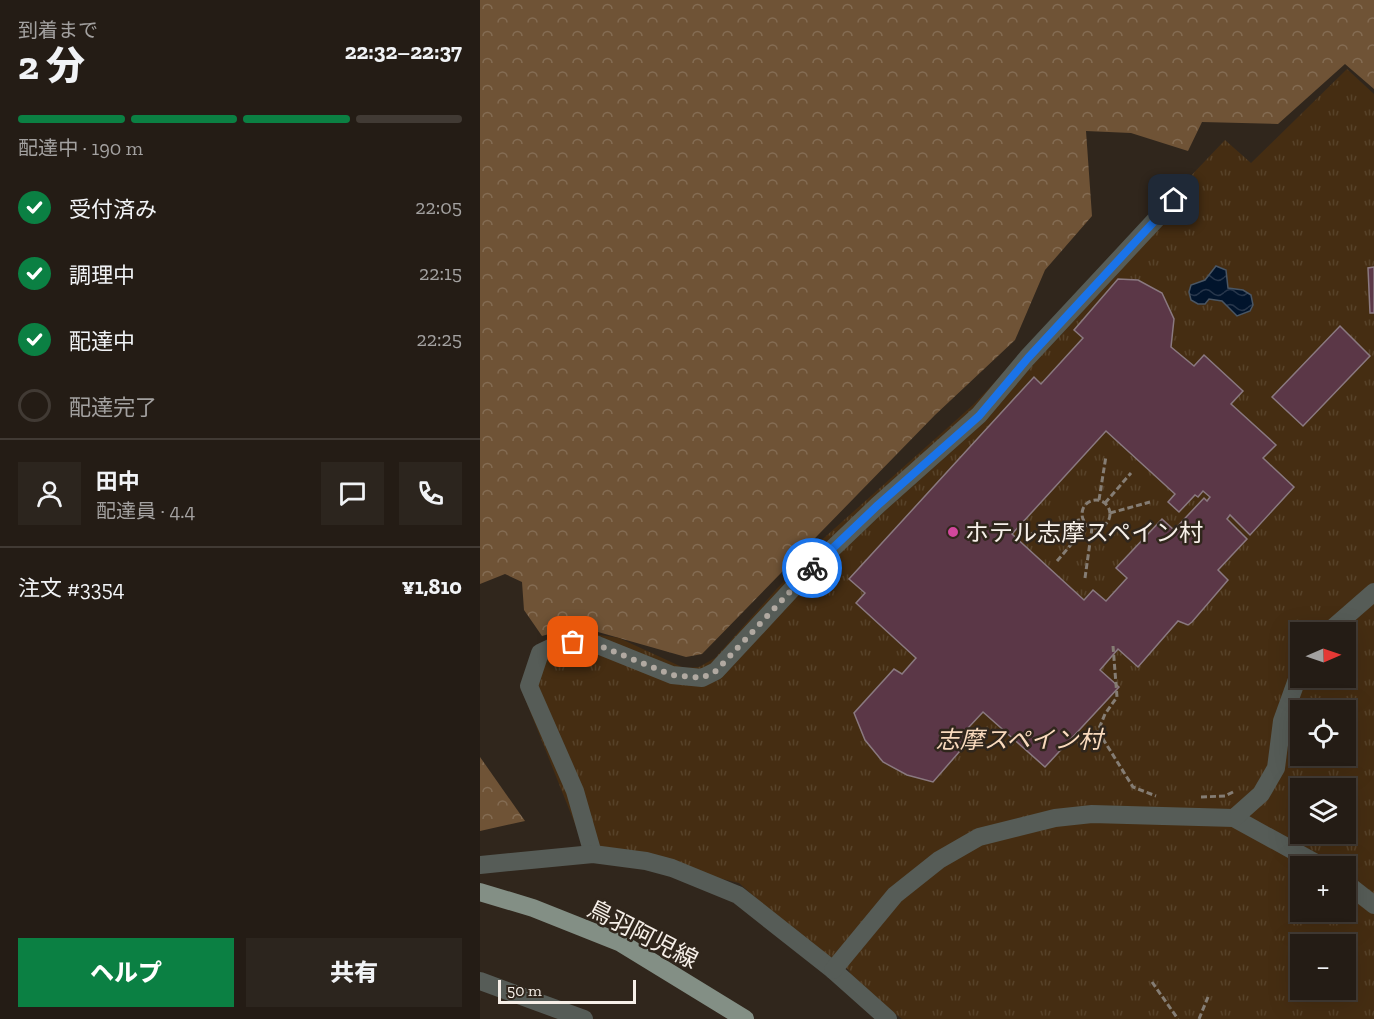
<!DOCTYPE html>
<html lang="ja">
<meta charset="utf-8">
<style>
body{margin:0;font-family:"Zilla Slab","Noto Sans JP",serif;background:#2c251e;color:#f1f3f6;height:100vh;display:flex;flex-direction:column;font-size:22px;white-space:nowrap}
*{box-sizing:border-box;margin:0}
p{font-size:20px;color:#a3a1a0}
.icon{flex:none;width:33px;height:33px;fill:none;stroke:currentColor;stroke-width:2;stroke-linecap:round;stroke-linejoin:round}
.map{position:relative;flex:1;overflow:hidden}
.drawer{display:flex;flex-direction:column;background:#241c15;width:480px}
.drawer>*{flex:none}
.needle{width:39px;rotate:88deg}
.buttons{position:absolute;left:810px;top:622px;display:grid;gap:12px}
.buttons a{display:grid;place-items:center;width:66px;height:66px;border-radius:0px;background:#241c15;box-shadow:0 6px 24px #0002,0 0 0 2px #413a34;font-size:30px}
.scale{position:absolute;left:18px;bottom:15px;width:138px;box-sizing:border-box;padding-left:6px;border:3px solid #f6efe8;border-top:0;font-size:16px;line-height:21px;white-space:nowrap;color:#f6efe8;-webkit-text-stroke:4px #30261c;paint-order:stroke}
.pin{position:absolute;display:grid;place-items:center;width:51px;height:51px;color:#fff;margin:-26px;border-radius:12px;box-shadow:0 3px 9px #0006}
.courier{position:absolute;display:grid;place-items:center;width:60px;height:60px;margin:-30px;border:4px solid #1a73e8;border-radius:50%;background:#fff;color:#222;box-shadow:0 2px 8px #0007}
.headline em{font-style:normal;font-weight:800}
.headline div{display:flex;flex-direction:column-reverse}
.headline{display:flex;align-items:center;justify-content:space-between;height:102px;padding:0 18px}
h1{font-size:39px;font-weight:800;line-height:45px}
.bar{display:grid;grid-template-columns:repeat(4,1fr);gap:9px 6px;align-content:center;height:72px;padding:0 18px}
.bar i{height:8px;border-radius:4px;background:#413a34}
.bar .current{background:#0b8043}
.bar p{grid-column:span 4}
.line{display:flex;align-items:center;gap:15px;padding:0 18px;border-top:2px solid #413a34}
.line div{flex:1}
.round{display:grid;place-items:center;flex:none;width:63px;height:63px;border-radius:0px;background:#2c251e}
ol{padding:0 18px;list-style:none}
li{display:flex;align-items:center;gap:18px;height:66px}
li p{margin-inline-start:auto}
li .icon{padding:6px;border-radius:50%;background:#0b8043;color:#fff;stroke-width:4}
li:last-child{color:#a3a1a0}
li i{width:33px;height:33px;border:3px solid #413a34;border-radius:50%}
.button{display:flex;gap:12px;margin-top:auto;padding:12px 18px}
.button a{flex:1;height:69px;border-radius:0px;background:#0b8043;color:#fff;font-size:24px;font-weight:800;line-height:69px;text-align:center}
.button a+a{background:#2c251e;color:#f1f3f6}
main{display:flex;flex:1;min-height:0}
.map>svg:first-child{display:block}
.forest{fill:url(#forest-crowns)}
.park{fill:url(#park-tufts);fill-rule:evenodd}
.water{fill:url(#water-waves);stroke:#4a5664;stroke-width:1.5}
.building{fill:#5b3747;stroke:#8a7980;stroke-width:1.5;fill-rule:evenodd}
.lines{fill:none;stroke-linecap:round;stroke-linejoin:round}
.path{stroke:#857d74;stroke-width:3;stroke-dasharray:6 3;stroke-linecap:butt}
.minor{stroke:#565c57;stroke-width:18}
.major{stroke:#838f85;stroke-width:18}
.done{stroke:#b1a9a1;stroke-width:6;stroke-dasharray:0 10.8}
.route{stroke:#1a73e8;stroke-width:8}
.hotel-dot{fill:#d1479c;stroke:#30261c;stroke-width:2}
.labels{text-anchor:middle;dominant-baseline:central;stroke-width:5;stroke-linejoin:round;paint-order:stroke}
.poi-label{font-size:24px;fill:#f6efe8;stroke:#30261c;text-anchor:start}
.park-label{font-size:24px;font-style:italic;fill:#f9dabd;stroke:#30261c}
.street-label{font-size:24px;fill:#f6efe8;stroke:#30261c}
</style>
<main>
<section class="drawer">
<div class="headline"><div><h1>2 分</h1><p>到着まで</p></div><em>22:32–22:37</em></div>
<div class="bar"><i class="current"></i><i class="current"></i><i class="current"></i><i></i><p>配達中 · 190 m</p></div>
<ol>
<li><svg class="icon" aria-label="check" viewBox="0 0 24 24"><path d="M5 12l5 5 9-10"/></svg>受付済み<p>22:05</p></li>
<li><svg class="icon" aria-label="check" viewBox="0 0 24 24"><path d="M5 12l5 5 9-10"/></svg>調理中<p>22:15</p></li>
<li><svg class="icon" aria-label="check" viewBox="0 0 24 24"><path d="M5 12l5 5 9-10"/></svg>配達中<p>22:25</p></li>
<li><i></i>配達完了</li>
</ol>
<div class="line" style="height:108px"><a class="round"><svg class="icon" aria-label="person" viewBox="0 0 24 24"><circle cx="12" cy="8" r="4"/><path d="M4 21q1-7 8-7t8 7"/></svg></a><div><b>田中</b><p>配達員 · 4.4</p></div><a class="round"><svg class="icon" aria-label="chat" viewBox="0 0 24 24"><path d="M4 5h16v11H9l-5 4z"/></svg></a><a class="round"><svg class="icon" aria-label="phone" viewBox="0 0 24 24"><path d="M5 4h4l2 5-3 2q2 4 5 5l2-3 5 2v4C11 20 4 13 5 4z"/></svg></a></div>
<div class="line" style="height:78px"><div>注文 #3354</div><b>¥1,810</b></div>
<div class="button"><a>ヘルプ</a><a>共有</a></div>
</section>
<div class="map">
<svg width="894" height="1019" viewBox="0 0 894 1019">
<defs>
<pattern id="forest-crowns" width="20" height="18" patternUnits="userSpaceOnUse" patternTransform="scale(1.5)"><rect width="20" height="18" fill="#6f5336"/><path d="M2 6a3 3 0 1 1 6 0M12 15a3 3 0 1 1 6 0" fill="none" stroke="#846c53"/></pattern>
<pattern id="park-tufts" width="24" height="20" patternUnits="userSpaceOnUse" patternTransform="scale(1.5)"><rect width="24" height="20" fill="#452d12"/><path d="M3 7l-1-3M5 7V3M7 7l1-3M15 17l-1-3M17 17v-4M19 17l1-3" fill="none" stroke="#574229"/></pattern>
<pattern id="water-waves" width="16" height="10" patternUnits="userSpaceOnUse" patternTransform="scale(1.5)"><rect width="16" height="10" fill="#01142c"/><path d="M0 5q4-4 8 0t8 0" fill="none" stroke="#27364b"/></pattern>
</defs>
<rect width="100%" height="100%" fill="#30261c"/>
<g class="forest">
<path d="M 0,0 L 894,0 L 894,89 L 865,64 L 798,124 L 722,122 L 708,151 L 651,133 L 606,131 L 612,216 L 565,270 L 535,340 L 455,415 L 222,654 L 206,657 L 97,626 L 62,636 L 44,610 L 42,582 L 25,574 L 0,584 Z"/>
<path d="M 0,757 L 45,821 L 0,831 Z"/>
</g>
<path class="park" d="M 867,69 L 894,94 L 894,1019 L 422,1019 L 375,983 L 368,969 L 344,959 L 259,883 L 115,848 L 97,829 L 40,686 L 55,650 L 89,630 L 139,638 L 204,668 L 219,667 L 235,658 L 336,545 L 493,405 L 745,140 L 771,163 ZM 820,633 L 866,633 L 866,678 L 820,678 ZM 820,711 L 866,711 L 866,756 L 820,756 ZM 820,789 L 866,789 L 866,834 L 820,834 ZM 820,867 L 866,867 L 866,912 L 820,912 ZM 820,945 L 866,945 L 866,990 L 820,990 Z"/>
<path class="water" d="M 736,266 L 746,270 L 748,288 L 763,290 L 771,295 L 773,305 L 770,311 L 757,316 L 742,301 L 729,299 L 725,304 L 718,304 L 711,300 L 709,292 L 711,285 L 725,280 Z"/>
<g class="building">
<path d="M 894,267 L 894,313 L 890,313 L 888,268 Z"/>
<path d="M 638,279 L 658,280 L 682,293 L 694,319 L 691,347 L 714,366 L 724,355 L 763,391 L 751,404 L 796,445 L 783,458 L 814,487 L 770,535 L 750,515 L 747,519 L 767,539 L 738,570 L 748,580 L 712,622 L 708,625 L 698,621 L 658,667 L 638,649 L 620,670 L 639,687 L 565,767 L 503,712 L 488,728 L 493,736 L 453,782 L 427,775 L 403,762 L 385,740 L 374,713 L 414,669 L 422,674 L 436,658 L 376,603 L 385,593 L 369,579 L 554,377 L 561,384 L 603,338 L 594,330 ZM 626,431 L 695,494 L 688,502 L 699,512 L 715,495 L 718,497 L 723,491 L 730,497 L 727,501 L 724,498 L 694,530 L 682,519 L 636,568 L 647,578 L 626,601 L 613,590 L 604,600 L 532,534 Z"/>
<path d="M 860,326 L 890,356 L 823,426 L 792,397 Z"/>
</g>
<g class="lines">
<g class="path">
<circle cx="616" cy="514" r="14"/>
<path d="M 619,500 L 626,456"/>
<path d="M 625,503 L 651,473"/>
<path d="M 630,513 L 670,502"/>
<path d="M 551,534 L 602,519"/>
<path d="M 577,561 L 607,526"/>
<path d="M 605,578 L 612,528"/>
<path d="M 633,646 L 637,697 L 625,714 L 618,731 L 653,787 L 676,796"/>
<path d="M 721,797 L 745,796 L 755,791"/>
<path d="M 672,982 L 698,1019"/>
<path d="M 719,1019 L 728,997"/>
</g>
<g class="minor">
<path d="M 847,633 L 894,592"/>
<path d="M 754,818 L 843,867"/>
<path d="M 113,854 L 95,791 L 49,686 L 60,653 L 81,643 L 105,640 L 192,675 L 222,678 L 236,671 L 326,574 L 398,505 L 499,415 L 547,358 L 694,200"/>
<path d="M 0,865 L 113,854 L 166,861 L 192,868 L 258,895 L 353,970 L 408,1019"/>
<path d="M 866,883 L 894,905"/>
<path d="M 353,970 L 415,895 L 459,860 L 499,837 L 575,818 L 612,814 L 754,818 L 781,794 L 796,768 L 802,721 L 820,671"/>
<path d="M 0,981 L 104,1019"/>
</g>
<path class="major" d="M 0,892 L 53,908 L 141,943 L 265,1019"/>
</g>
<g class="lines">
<path class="done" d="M 93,642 L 105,640 L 192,675 L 222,678 L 236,671 L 332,568"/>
<path class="route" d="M 332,568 L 398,505 L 499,416 L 548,358 L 694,200"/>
</g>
<circle class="hotel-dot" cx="473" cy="532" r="6"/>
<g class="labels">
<g class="poi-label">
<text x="485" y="532">ホテル志摩スペイン村</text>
</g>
<g class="park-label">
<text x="539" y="739">志摩スペイン村</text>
</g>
<g class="street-label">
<text transform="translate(163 934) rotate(27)">鳥羽阿児線</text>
</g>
</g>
</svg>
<div class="buttons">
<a><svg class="needle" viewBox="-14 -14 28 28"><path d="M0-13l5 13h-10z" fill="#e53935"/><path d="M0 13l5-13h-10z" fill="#a3a1a0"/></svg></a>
<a><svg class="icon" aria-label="locate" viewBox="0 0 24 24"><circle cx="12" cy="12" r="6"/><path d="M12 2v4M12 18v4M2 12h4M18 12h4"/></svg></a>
<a><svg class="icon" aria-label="layers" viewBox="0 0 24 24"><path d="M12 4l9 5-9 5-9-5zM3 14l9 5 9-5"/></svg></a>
<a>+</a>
<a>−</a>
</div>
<div class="scale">50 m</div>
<div class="pin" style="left:93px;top:642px;background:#ea580c"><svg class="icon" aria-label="bag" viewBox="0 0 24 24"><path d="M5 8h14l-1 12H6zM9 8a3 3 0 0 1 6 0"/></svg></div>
<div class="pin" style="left:694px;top:200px;background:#1f2937"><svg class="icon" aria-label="home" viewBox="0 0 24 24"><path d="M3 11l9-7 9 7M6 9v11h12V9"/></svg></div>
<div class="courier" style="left:332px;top:568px"><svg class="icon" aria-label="bike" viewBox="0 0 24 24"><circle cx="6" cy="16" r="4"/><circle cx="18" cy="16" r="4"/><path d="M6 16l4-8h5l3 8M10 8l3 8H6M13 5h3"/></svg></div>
</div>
</main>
